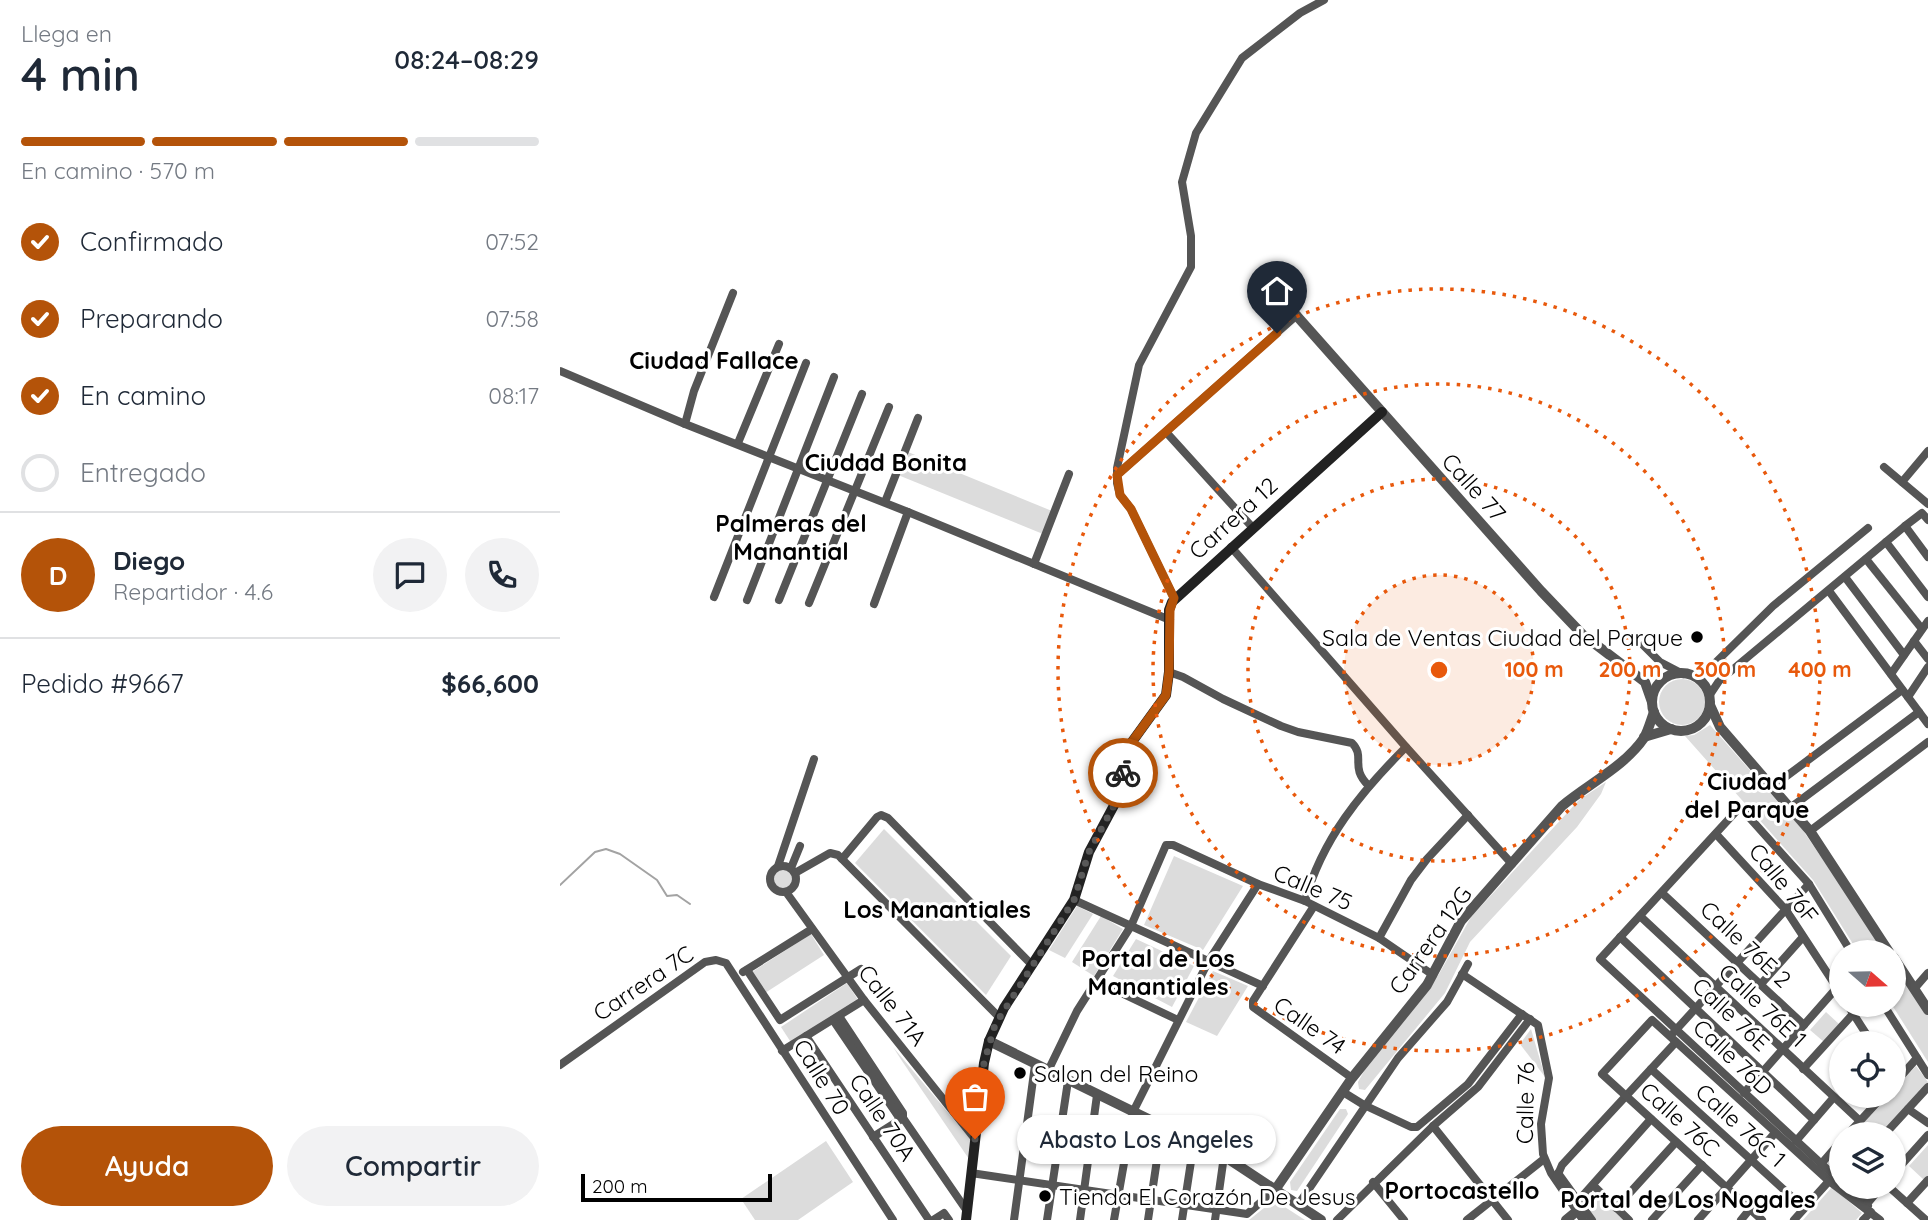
<!DOCTYPE html>
<html lang="es">
<meta charset="utf-8">
<style>
body{margin:0;font-family:Quicksand,sans-serif;background:#f2f2f3;color:#1f2937;height:100vh;display:flex;flex-direction:column;font-size:26px;white-space:nowrap}
*{box-sizing:border-box;margin:0}
p{font-size:23px;color:#747a83}
.icon{flex:none;width:38px;height:38px;fill:none;stroke:currentColor;stroke-width:2;stroke-linecap:round;stroke-linejoin:round}
.map{position:relative;flex:1;overflow:hidden}
.details{display:flex;flex-direction:column;background:#fff;width:560px}
.details>*{flex:none}
.needle{width:46px;rotate:110deg}
.fabs{position:absolute;left:1269px;top:940px;display:grid;gap:14px}
.fabs a{display:grid;place-items:center;width:77px;height:77px;border-radius:50%;background:#fff;box-shadow:0 2px 5px #0004;font-size:35px}
.scale{position:absolute;left:21px;bottom:18px;width:191px;box-sizing:border-box;padding-left:7px;border:4px solid #000;border-top:0;font-size:19px;line-height:24px;white-space:nowrap;color:#000;-webkit-text-stroke:5px #fff;paint-order:stroke}
.pin{position:absolute;display:grid;place-items:center;width:60px;height:60px;color:#fff;margin:-72px -30px;border-radius:50% 50% 50% 0;rotate:-45deg;box-shadow:0 0 7px #0007}
.pin .icon{rotate:45deg}
.courier{position:absolute;display:grid;place-items:center;width:70px;height:70px;margin:-35px;border:5px solid #b45309;border-radius:50%;background:#fff;color:#222;box-shadow:0 2px 9px #0007}
.bubble{position:absolute;height:49px;border-radius:24px;background:#fff;box-shadow:0 2px 5px #0004;font-size:23px;font-weight:600;line-height:49px;text-align:center}
.head em{font-style:normal;font-weight:600}
.head div{display:flex;flex-direction:column-reverse}
.head{display:flex;align-items:center;justify-content:space-between;height:119px;padding:0 21px}
h1{font-size:46px;font-weight:600;line-height:52px}
.bar{display:grid;grid-template-columns:repeat(4,1fr);gap:10px 7px;align-content:center;height:84px;padding:0 21px}
.bar i{height:9px;border-radius:5px;background:#e0e1e3}
.bar .on{background:#b45309}
.bar p{grid-column:span 4}
.line{display:flex;align-items:center;gap:18px;padding:0 21px;border-top:2px solid #e0e1e3}
.line div{flex:1}
.round{display:grid;place-items:center;flex:none;width:74px;height:74px;border-radius:37px;background:#f2f2f3}
ol{padding:0 21px;list-style:none}
li{display:flex;align-items:center;gap:21px;height:77px}
li p{margin-inline-start:auto}
li .icon{padding:7px;border-radius:50%;background:#b45309;color:#fff;stroke-width:4}
li:last-child{color:#747a83}
li i{width:38px;height:38px;border:4px solid #e0e1e3;border-radius:50%}
.cta{display:flex;gap:14px;margin-top:auto;padding:14px 21px}
.cta a{flex:1;height:80px;border-radius:42px;background:#b45309;color:#fff;font-size:28px;font-weight:600;line-height:80px;text-align:center}
.cta a+a{background:#f2f2f3;color:#1f2937}
main{display:flex;flex:1;min-height:0}
.map>svg:first-child{display:block}
.green{fill:#dcdcdc}
.lines{fill:none;stroke-linecap:round;stroke-linejoin:round}
.stream{stroke:#a3a3a3;stroke-width:2}
.minor{stroke:#555;stroke-width:8}
.tertiary{stroke:#555;stroke-width:10}
.secondary{stroke:#222;stroke-width:10}
.done{stroke:#595959;stroke-width:7;stroke-dasharray:0 12.6}
.route{stroke:#b45309;stroke-width:9}
.ring{fill:none;stroke:#e8590c;stroke-width:3.5;stroke-dasharray:3.5 7}
.poi-dot{fill:#000;stroke:#fff;stroke-width:2.5}
.labels{text-anchor:middle;dominant-baseline:central;stroke-width:6;stroke-linejoin:round;paint-order:stroke}
.street-label{font-size:23px;fill:#000;stroke:#fff}
.poi-label{font-size:23px;fill:#000;stroke:#fff;text-anchor:start}
.neighbourhood-label{font-size:24px;font-weight:bold;fill:#000;stroke:#fff}
.centre{fill:#e8590c;stroke:#fff;stroke-width:3.5}
.ring-label{font-size:21px;text-anchor:middle;font-weight:bold;fill:#e8590c;stroke:#fff;stroke-width:6;stroke-linejoin:round;paint-order:stroke}
</style>
<main>
<section class="details">
<div class="head"><div><h1>4 min</h1><p>Llega en</p></div><em>08:24–08:29</em></div>
<div class="bar"><i class="on"></i><i class="on"></i><i class="on"></i><i></i><p>En camino · 570 m</p></div>
<ol>
<li><svg class="icon" aria-label="check" viewBox="0 0 24 24"><path d="M5 12l5 5 9-10"/></svg>Confirmado<p>07:52</p></li>
<li><svg class="icon" aria-label="check" viewBox="0 0 24 24"><path d="M5 12l5 5 9-10"/></svg>Preparando<p>07:58</p></li>
<li><svg class="icon" aria-label="check" viewBox="0 0 24 24"><path d="M5 12l5 5 9-10"/></svg>En camino<p>08:17</p></li>
<li><i></i>Entregado</li>
</ol>
<div class="line" style="height:126px"><b class="round" style="background:#b45309;color:#fff">D</b><div><b>Diego</b><p>Repartidor · 4.6</p></div><a class="round"><svg class="icon" aria-label="chat" viewBox="0 0 24 24"><path d="M4 5h16v11H9l-5 4z"/></svg></a><a class="round"><svg class="icon" aria-label="phone" viewBox="0 0 24 24"><path d="M5 4h4l2 5-3 2q2 4 5 5l2-3 5 2v4C11 20 4 13 5 4z"/></svg></a></div>
<div class="line" style="height:91px"><div>Pedido #9667</div><b>$66,600</b></div>
<div class="cta"><a>Ayuda</a><a>Compartir</a></div>
</section>
<div class="map">
<svg width="1368" height="1220" viewBox="0 0 1368 1220">
<rect width="100%" height="100%" fill="#fff"/>
<g class="green">
<path d="M 348,452 L 492,511 L 483,534 L 338,475 Z"/>
<circle cx="1122" cy="702" r="23"/>
<path d="M 1150,725 L 1242,829 L 1326,952 L 1298,952 L 1253,880 L 1125,736 L 1134,735 Z"/>
<path d="M 1046,782 L 1041,794 L 1017,827 L 910,942 L 885,993 L 805,1090 L 799,1089 L 798,1082 L 808,1064 L 879,974 L 911,917 L 1019,800 Z"/>
<path d="M 324,829 L 451,956 L 426,995 L 295,863 Z"/>
<path d="M 614,856 L 683,886 L 643,950 L 584,925 Z"/>
<circle cx="223" cy="879" r="10"/>
<path d="M 517,906 L 533,914 L 505,958 L 489,950 Z"/>
<path d="M 541,916 L 563,929 L 534,976 L 512,962 Z"/>
<path d="M 251,934 L 264,955 L 205,993 L 192,972 Z"/>
<path d="M 576,939 L 634,966 L 612,1007 L 553,976 Z"/>
<path d="M 1334,963 L 1368,1014 L 1368,1062 L 1332,1005 Z"/>
<path d="M 653,971 L 688,986 L 657,1036 L 626,1022 Z"/>
<path d="M 287,983 L 298,1000 L 232,1044 L 221,1027 Z"/>
<path d="M 1266,1012 L 1279,1024 L 1264,1042 L 1250,1030 Z"/>
<path d="M 971,1029 L 985,1077 L 960,1044 Z"/>
<path d="M 333,1047 L 411,1140 L 409,1159 L 342,1061 Z"/>
<path d="M 1356,1066 L 1368,1082 L 1321,1134 L 1293,1134 L 1329,1096 L 1334,1096 L 1334,1090 Z"/>
<path d="M 780,1109 L 786,1109 L 788,1114 L 737,1191 L 731,1190 L 730,1182 Z"/>
<path d="M 266,1141 L 293,1182 L 238,1220 L 195,1220 L 181,1199 Z"/>
<path d="M 1368,1145 L 1368,1175 L 1364,1180 L 1349,1166 Z"/>
<path d="M 1281,1146 L 1281,1177 L 1265,1164 Z"/>
<path d="M 1272,1187 L 1302,1213 L 1296,1220 L 1243,1220 Z"/>
<path d="M 1034,1191 L 1065,1220 L 1035,1220 L 1023,1202 Z"/>
<path d="M 714,1200 L 745,1220 L 689,1220 Z"/>
</g>
<g class="lines">
<path class="stream" d="M 0,885 L 35,852 L 46,849 L 60,854 L 97,880 L 107,896 L 117,895 L 130,904"/>
<g class="minor">
<path d="M 0,371 L 125,424 L 348,512 L 610,620"/>
<path d="M 125,424 L 134,391 L 173,293"/>
<path d="M 606,432 L 693,528"/>
<path d="M 178,443 L 219,344"/>
<path d="M 1324,467 L 1368,504"/>
<path d="M 557,475 L 737,315"/>
<path d="M 1342,482 L 1368,451"/>
<path d="M 325,502 L 358,418"/>
<path d="M 1345,526 L 1368,557"/>
<path d="M 1326,542 L 1368,597"/>
<path d="M 671,547 L 846,747 L 952,864"/>
<path d="M 1306,559 L 1362,629"/>
<path d="M 474,564 L 509,474"/>
<path d="M 1285,577 L 1344,655"/>
<path d="M 1269,591 L 1368,724"/>
<path d="M 154,597 L 246,363"/>
<path d="M 614,598 L 571,509 L 560,495 L 557,483 L 557,468 L 579,365 L 631,267 L 631,236 L 622,182 L 636,133 L 682,58 L 740,13 L 764,0"/>
<path d="M 187,600 L 274,377"/>
<path d="M 219,600 L 302,394"/>
<path d="M 249,603 L 329,407"/>
<path d="M 314,604 L 348,512"/>
<path d="M 1354,641 L 1368,659"/>
<path d="M 1083,645 L 1100,662 L 1123,674"/>
<path d="M 609,672 L 623,677 L 663,699 L 721,726 L 738,732 L 792,743 C 806,757 789,767 809,786"/>
<path d="M 1331,674 L 1368,621"/>
<path d="M 1132,675 L 1140,675 L 1148,670 L 1213,606 L 1308,528"/>
<path d="M 1149,696 L 1159,681 L 1345,526 L 1362,513 L 1368,520"/>
<path d="M 1348,697 L 1368,667"/>
<path d="M 1212,787 L 1342,690"/>
<path d="M 1230,808 L 1359,712"/>
<path d="M 1250,831 L 1368,742"/>
<path d="M 1156,834 L 1226,910 L 1281,994"/>
<path d="M 282,859 L 317,817 L 321,815 L 328,818 L 472,965"/>
<circle cx="223" cy="879" r="13"/>
<path d="M 218,866 L 254,759"/>
<path d="M 231,868 L 240,846"/>
<path d="M 235,873 L 270,853 L 278,855 L 439,1017"/>
<path d="M 226,892 L 304,1000 L 415,1139"/>
<path d="M 1102,893 L 1244,1025"/>
<path d="M 514,900 L 703,986"/>
<path d="M 745,901 C 762,839 801,792 846,747"/>
<path d="M 754,906 L 693,1001 L 693,1007 L 792,1078"/>
<path d="M 1080,916 L 1300,1121"/>
<path d="M 1060,937 L 1254,1120"/>
<path d="M 819,938 L 851,880 L 867,859 L 908,815"/>
<path d="M 187,970 L 220,1020 L 301,969"/>
<path d="M 183,972 L 252,929"/>
<path d="M 902,974 L 978,1025 L 989,1078 L 981,1124 L 983,1154 L 991,1173 L 1023,1220"/>
<path d="M 536,981 L 618,1020"/>
<path d="M 1201,984 L 1243,937"/>
<path d="M 1354,989 L 1368,973"/>
<path d="M 1287,1004 L 1312,1043"/>
<path d="M 1323,1004 L 1368,1075"/>
<path d="M 279,1016 L 343,1113 L 343,1118"/>
<path d="M 273,1020 L 338,1116 L 343,1118 L 407,1211"/>
<path d="M 1114,1032 L 1249,884"/>
<path d="M 246,1036 L 369,1220"/>
<path d="M 222,1051 L 304,1000"/>
<path d="M 0,1065 L 145,962 L 156,960 L 166,963 L 333,1220"/>
<path d="M 1091,1069 L 1244,1208"/>
<path d="M 1243,1069 L 1293,1014"/>
<path d="M 488,1071 L 517,1011 L 571,926 L 606,845 L 613,845 L 698,884 L 745,901 L 819,938 L 873,975"/>
<path d="M 1334,1084 L 1357,1058"/>
<path d="M 783,1092 L 804,1105 L 851,1127 L 857,1127 L 908,1084 L 962,1014"/>
<path d="M 1184,1093 L 1281,983"/>
<path d="M 1348,1109 L 1368,1123"/>
<path d="M 873,1126 L 948,1220"/>
<path d="M 1288,1134 L 1323,1096"/>
<path d="M 1325,1134 L 1368,1087"/>
<path d="M 313,1137 L 343,1118"/>
<path d="M 1236,1141 L 1274,1097"/>
<path d="M 1261,1164 L 1281,1141"/>
<path d="M 411,1173 L 687,1214 L 715,1190"/>
<path d="M 998,1173 L 1032,1220"/>
<path d="M 1334,1173 L 1368,1135"/>
<path d="M 996,1179 L 1002,1165 L 1116,1042"/>
<path d="M 813,1182 L 844,1220"/>
<path d="M 1281,1182 L 1040,959 L 1180,807 L 1249,884 L 1291,952"/>
<path d="M 1033,1185 L 1069,1220"/>
<path d="M 1287,1186 L 1308,1206"/>
<path d="M 1328,1186 L 1366,1220"/>
<path d="M 1019,1200 L 1091,1119"/>
<path d="M 1347,1203 L 1368,1180"/>
<path d="M 1307,1204 L 1322,1186"/>
<path d="M 738,1205 L 838,1058 L 887,1002 L 908,964"/>
<path d="M 1056,1208 L 1116,1142"/>
<path d="M 373,1220 L 384,1213 L 389,1220"/>
<path d="M 454,1220 L 475,1065"/>
<path d="M 487,1220 L 508,1081"/>
<path d="M 520,1220 L 537,1095"/>
<path d="M 554,1220 L 573,1112 L 648,962 L 698,884"/>
<path d="M 588,1220 L 602,1126"/>
<path d="M 622,1220 L 634,1142"/>
<path d="M 655,1220 L 664,1156"/>
<path d="M 777,1220 L 873,1126 L 918,1087 L 970,1019"/>
<path d="M 907,1220 L 984,1159"/>
<path d="M 1092,1220 L 1142,1165"/>
<path d="M 1138,1220 L 1215,1133"/>
<path d="M 1181,1220 L 1190,1209"/>
<path d="M 1202,1220 L 1042,1074 L 1092,1020 L 1269,1181 L 1320,1220"/>
<path d="M 1234,1220 L 1269,1181"/>
<path d="M 1303,1220 L 1311,1212"/>
</g>
<g class="tertiary">
<path d="M 713,289 L 981,591 L 1022,634 L 1085,682 L 1092,702"/>
<circle cx="1121" cy="702" r="29"/>
<path d="M 1150,705 L 1160,727 L 1250,831 L 1329,952"/>
<path d="M 1084,737 L 1111,729"/>
<path d="M 1334,958 L 1368,1010"/>
<path d="M 429,1041 L 664,1156 L 761,1220"/>
<path d="M 715,1190 L 792,1078 L 867,985 L 901,921 L 1002,806 C 1028,784 1064,767 1084,738 C 1088,731 1091,720 1094,712"/>
<path d="M 1006,1220 L 1023,1206"/>
</g>
<path class="secondary" d="M 406,1220 L 424,1063 L 429,1041 L 444,1008 L 514,900 L 529,852 L 559,796 L 565,758 L 569,746 L 606,695 L 609,672 L 609,610 L 612,602 L 822,412"/>
</g>
<g class="lines">
<path class="done" d="M 415,1139 L 424,1063 L 435,1025 L 514,900 L 529,852 L 559,796 L 563,773"/>
<path class="route" d="M 563,773 L 569,746 L 606,695 L 609,672 L 610,610 L 614,598 L 571,509 L 560,495 L 557,475 L 717,333"/>
</g>
<circle cx="879" cy="670" r="95" fill="#e8590c" fill-opacity=".12"/>
<g class="ring">
<circle cx="879" cy="670" r="95"/>
<circle cx="879" cy="670" r="191"/>
<circle cx="879" cy="670" r="286"/>
<circle cx="879" cy="670" r="381"/>
</g>
<g class="poi-dot">
<circle cx="1137" cy="637" r="7"/>
<circle cx="460" cy="1073" r="7"/>
<circle cx="485" cy="1196" r="7"/>
</g>
<g class="labels">
<g class="street-label">
<text transform="translate(914 487) rotate(48)">Calle 77</text>
<text transform="translate(673 518) rotate(-42)">Carrera 12</text>
<text transform="translate(1224 883) rotate(51)">Calle 76F</text>
<text transform="translate(753 887) rotate(23)">Calle 75</text>
<text transform="translate(870 940) rotate(-55)">Carrera 12G</text>
<text transform="translate(1186 944) rotate(43)">Calle 76E 2</text>
<text transform="translate(83 983) rotate(-34)">Carrera 7C</text>
<text transform="translate(333 1005) rotate(52)">Calle 71A</text>
<text transform="translate(1203 1005) rotate(43)">Calle 76E 1</text>
<text transform="translate(1171 1014) rotate(43)">Calle 76E</text>
<text transform="translate(750 1025) rotate(35)">Calle 74</text>
<text transform="translate(1173 1057) rotate(43)">Calle 76D</text>
<text transform="translate(262 1077) rotate(58)">Calle 70</text>
<text transform="translate(965 1103) rotate(-89)">Calle 76</text>
<text transform="translate(323 1117) rotate(56)">Calle 70A</text>
<text transform="translate(1120 1119) rotate(42)">Calle 76C</text>
<text transform="translate(1181 1125) rotate(42)">Calle 76C 1</text>
</g>
<g class="poi-label">
<text x="1123" y="637" text-anchor="end">Sala de Ventas Ciudad del Parque</text>
<text x="474" y="1073">Salon del Reino</text>
<text x="499" y="1196">Tienda El Corazón De Jesus</text>
</g>
<g class="neighbourhood-label">
<text x="154" y="360">Ciudad Fallace</text>
<text x="326" y="462">Ciudad Bonita</text>
<text x="231" y="523">Palmeras del<tspan x="231" dy="28">Manantial</tspan></text>
<text x="1187" y="781">Ciudad<tspan x="1187" dy="28">del Parque</tspan></text>
<text x="377" y="909">Los Manantiales</text>
<text x="598" y="958">Portal de Los<tspan x="598" dy="28">Manantiales</tspan></text>
<text x="902" y="1190">Portocastello</text>
<text x="1128" y="1199">Portal de Los Nogales</text>
</g>
</g>
<circle cx="879" cy="670" r="10" class="centre"/>
<g class="ring-label">
<text x="974" y="677">100 m</text>
<text x="1070" y="677">200 m</text>
<text x="1165" y="677">300 m</text>
<text x="1260" y="677">400 m</text>
</g>
</svg>
<div class="fabs">
<a><svg class="needle" viewBox="-14 -14 28 28"><path d="M0-13l5 13h-10z" fill="#e53935"/><path d="M0 13l5-13h-10z" fill="#747a83"/></svg></a>
<a><svg class="icon" aria-label="locate" viewBox="0 0 24 24"><circle cx="12" cy="12" r="6"/><path d="M12 2v4M12 18v4M2 12h4M18 12h4"/></svg></a>
<a><svg class="icon" aria-label="layers" viewBox="0 0 24 24"><path d="M12 4l9 5-9 5-9-5zM3 14l9 5 9-5"/></svg></a>
</div>
<div class="scale">200 m</div>
<div class="pin" style="left:415px;top:1139px;background:#ea580c"><svg class="icon" aria-label="bag" viewBox="0 0 24 24"><path d="M5 8h14l-1 12H6zM9 8a3 3 0 0 1 6 0"/></svg></div>
<div class="pin" style="left:717px;top:333px;background:#1f2937"><svg class="icon" aria-label="home" viewBox="0 0 24 24"><path d="M3 11l9-7 9 7M6 9v11h12V9"/></svg></div>
<div class="courier" style="left:563px;top:773px"><svg class="icon" aria-label="bike" viewBox="0 0 24 24"><circle cx="6" cy="16" r="4"/><circle cx="18" cy="16" r="4"/><path d="M6 16l4-8h5l3 8M10 8l3 8H6M13 5h3"/></svg></div>
<div class="bubble" style="left:457px;top:1115px;width:259px">Abasto Los Angeles</div>
</div>
</main>
